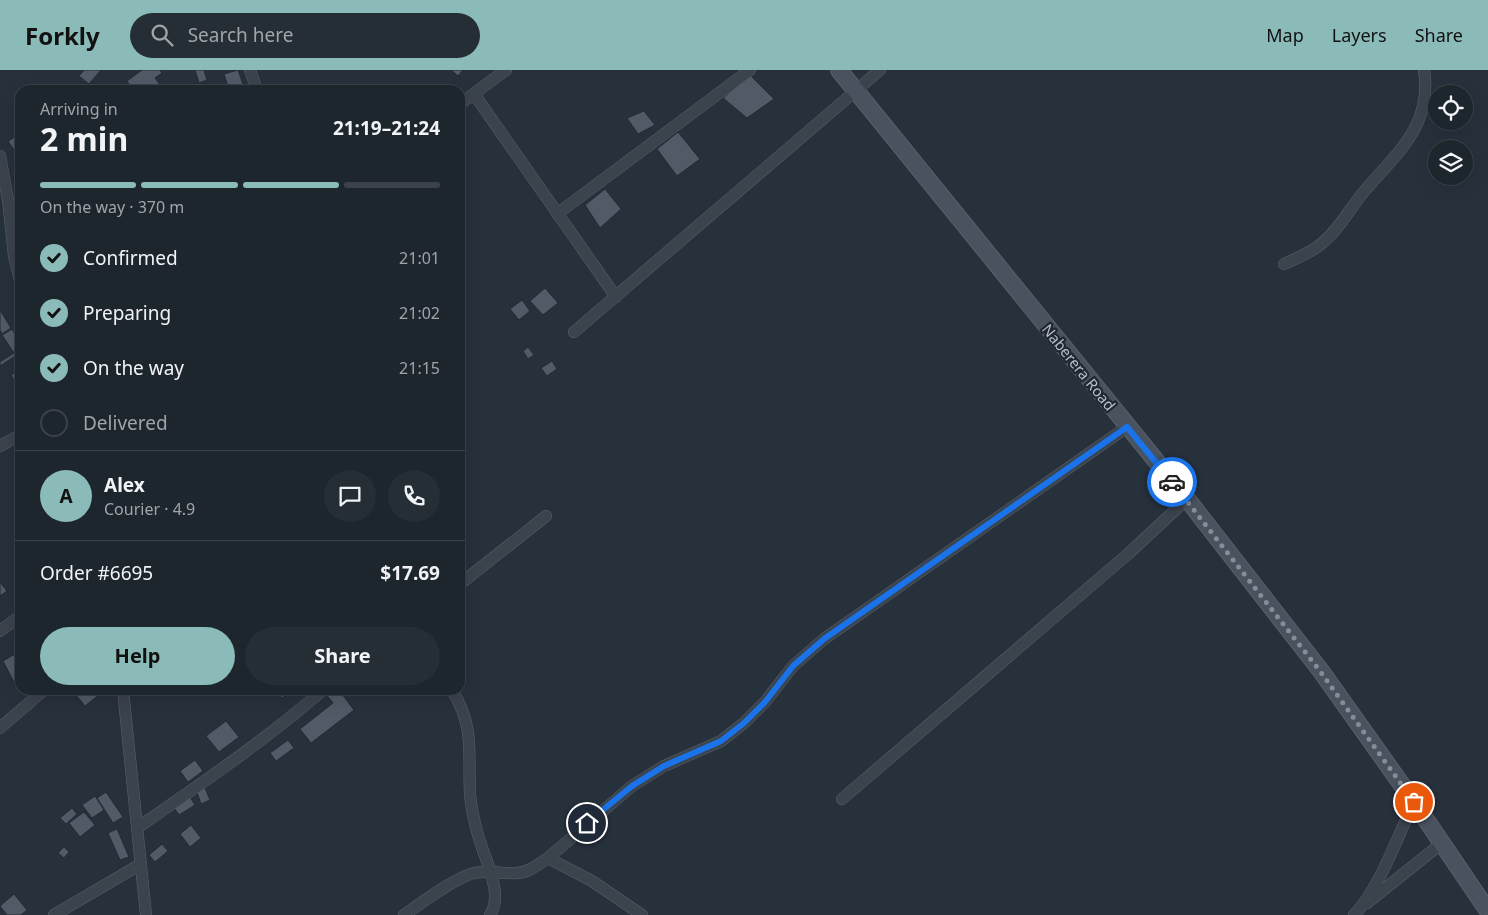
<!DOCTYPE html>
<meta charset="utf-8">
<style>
body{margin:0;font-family:"Noto Sans",sans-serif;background:#252d35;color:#f1f3f6;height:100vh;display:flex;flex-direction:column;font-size:19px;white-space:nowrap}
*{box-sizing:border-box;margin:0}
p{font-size:16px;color:#a0a5aa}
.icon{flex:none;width:28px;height:28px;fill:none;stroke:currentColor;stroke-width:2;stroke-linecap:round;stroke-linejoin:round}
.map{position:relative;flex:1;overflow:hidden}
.panel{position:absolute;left:15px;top:15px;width:450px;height:610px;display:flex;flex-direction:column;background:#1d252d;border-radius:15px;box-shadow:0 5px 20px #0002,0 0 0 1px #3b4249}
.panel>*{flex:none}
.controls{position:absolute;left:1428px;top:15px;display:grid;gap:10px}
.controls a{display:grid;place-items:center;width:45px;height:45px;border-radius:50%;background:#1d252d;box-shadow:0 5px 20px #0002,0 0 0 1px #3b4249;font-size:25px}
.pin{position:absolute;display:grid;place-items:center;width:42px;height:42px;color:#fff;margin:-21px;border:2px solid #fff;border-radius:50%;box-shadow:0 1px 5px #0007}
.courier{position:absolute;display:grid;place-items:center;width:50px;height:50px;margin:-25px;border:4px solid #1a73e8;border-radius:50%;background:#fff;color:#222;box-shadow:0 1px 6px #0007}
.overview em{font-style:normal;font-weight:700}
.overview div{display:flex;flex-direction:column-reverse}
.overview{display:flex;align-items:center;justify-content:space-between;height:85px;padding:0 25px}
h1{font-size:32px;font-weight:700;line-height:38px}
.bar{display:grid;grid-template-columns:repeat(4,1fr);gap:8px 5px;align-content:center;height:60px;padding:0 25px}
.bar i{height:6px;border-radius:4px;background:#3b4249}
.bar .selected{background:#8bbbb9}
.bar p{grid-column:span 4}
.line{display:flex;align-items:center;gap:12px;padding:0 25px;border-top:1px solid #3b4249}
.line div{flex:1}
.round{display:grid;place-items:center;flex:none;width:52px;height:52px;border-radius:26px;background:#252d35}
ol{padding:0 25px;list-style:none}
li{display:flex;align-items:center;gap:15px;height:55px}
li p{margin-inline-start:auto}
li .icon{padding:5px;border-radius:50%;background:#8bbbb9;color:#111;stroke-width:4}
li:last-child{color:#a0a5aa}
li i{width:28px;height:28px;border:2px solid #3b4249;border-radius:50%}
.primary-button{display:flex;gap:10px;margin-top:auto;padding:10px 25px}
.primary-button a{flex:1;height:58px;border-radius:30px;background:#8bbbb9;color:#111;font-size:20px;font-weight:700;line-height:58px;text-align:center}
.primary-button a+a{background:#252d35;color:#f1f3f6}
header{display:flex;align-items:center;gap:30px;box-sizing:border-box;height:70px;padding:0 25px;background:#8bbbb9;color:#111}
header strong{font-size:24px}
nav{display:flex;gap:28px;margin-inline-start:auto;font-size:18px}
.search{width:350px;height:45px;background:#252d35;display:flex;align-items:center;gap:12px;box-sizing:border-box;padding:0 18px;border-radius:28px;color:#a0a5aa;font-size:19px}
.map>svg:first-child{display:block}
.building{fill:#515a67;stroke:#222a34}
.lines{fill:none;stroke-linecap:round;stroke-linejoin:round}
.street-casing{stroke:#59616b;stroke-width:12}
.secondary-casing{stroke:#59616b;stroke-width:18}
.street{stroke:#3b434d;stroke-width:11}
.secondary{stroke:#49525f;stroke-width:16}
.done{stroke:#858d97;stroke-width:5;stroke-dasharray:0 9}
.route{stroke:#1a73e8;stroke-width:6}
.labels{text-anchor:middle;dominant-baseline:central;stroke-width:4.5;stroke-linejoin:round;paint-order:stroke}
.street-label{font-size:15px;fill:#b7bec8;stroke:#202832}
</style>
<header>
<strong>Forkly</strong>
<div class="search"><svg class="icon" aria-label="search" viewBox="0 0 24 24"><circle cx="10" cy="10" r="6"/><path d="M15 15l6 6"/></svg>Search here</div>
<nav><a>Map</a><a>Layers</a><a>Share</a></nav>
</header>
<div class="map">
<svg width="1488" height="845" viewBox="0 0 1488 845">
<rect width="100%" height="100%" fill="#27313c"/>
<g class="building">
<path d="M 84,0 L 101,0 L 89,14 L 79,6 Z"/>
<path d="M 142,0 L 160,0 L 162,3 L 155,8 L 161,16 L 156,20 L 147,20 L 145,18 L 143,20 L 133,20 L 127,11 Z"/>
<path d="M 195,0 L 204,0 L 207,10 L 199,13 Z"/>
<path d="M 238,0 L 245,20 L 229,20 L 224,4 Z"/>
<path d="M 451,0 L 463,0 L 458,6 Z"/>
<path d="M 750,5 L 774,29 L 747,48 L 723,28 Z"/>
<path d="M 644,41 L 655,55 L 638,64 L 627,48 Z"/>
<path d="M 678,62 L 700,89 L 677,106 L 657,79 Z"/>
<path d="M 20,64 L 20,77 L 14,80 L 8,71 Z"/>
<path d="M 605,119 L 621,139 L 600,158 L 585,135 Z"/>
<path d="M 545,218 L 558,233 L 543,245 L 530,231 Z"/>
<path d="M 522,230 L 530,241 L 519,250 L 510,239 Z"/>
<path d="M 0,240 L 11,258 L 2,264 L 0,260 Z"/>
<path d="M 12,259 L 20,273 L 20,283 L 0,296 L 0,292 L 14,283 L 2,265 Z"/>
<path d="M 528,277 L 534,285 L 528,289 L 523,281 Z"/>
<path d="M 552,291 L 557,299 L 547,306 L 541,298 Z"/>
<path d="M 20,299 L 20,316 L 18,317 L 11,305 Z"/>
<path d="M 0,512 L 7,521 L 0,526 Z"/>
<path d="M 20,581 L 20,608 L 14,612 L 3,591 Z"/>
<path d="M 72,620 L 97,620 L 100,624 L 85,636 Z"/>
<path d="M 276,620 L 293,620 L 282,628 Z"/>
<path d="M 327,620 L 339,620 L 354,640 L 311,673 L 300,659 L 333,633 L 324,622 Z"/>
<path d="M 226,651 L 239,667 L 219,682 L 206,666 Z"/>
<path d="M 288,670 L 294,678 L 276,691 L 270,683 Z"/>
<path d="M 195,690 L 203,701 L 188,712 L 180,701 Z"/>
<path d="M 205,718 L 210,730 L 201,734 L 197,722 Z"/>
<path d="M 106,722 L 123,747 L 113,753 L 97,728 Z"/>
<path d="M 187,722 L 195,735 L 179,745 L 171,733 Z"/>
<path d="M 95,726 L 104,740 L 92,748 L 82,735 Z"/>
<path d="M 72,738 L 77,744 L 66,754 L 60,748 Z"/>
<path d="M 84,742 L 95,755 L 80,767 L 69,753 Z"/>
<path d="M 191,755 L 201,768 L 190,777 L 180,764 Z"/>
<path d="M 117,759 L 129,787 L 120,790 L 108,763 Z"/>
<path d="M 162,774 L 168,781 L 155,792 L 149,785 Z"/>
<path d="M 64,777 L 69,782 L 64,788 L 58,783 Z"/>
<path d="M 14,824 L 27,840 L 21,845 L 7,845 L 0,836 Z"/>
</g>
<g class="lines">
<g class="street-casing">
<g id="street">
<path d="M 250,0 L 257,20"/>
<path d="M 474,24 L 616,227"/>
<path d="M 460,34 L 506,0"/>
<path d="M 0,86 L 8,130 L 14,186 L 20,210"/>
<path d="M 557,144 L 750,0"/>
<path d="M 1284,194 C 1296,188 1311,183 1321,174 C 1338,161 1349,140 1362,124 C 1394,85 1433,58 1424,0"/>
<path d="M 574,262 L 880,0"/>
<path d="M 0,376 L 20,365"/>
<path d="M 460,514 L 546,446"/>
<path d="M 0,561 L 20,546"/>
<path d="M 123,620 L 146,845"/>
<path d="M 452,620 C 475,657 468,683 470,724 C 472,748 479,771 488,794 C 493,810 500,830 490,845"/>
<path d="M 0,658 L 44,620"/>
<path d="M 842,729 L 1128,484 L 1187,429"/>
<path d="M 137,758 C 201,714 264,671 323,620"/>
<path d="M 548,788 L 592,811 L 642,845"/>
<path d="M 1367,833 L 1442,773"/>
<path d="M 54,845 L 141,794"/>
<path d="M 404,845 C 420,834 456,807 474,803 C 489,800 502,804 517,803 C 528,803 539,794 548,788 L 632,716 L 664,696 L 721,671 L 744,653 L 765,632 L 793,596 L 824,569 L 1127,357"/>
<path d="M 1354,845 C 1379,820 1398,765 1414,732"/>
</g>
</g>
<g class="secondary-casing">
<path id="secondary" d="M 839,0 L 1187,429 L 1321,601 L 1414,732 L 1488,841"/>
</g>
<use href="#street" class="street"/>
<use href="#secondary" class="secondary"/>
</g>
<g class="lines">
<path class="done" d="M 1172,412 L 1320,601 L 1414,732"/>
<path class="route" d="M 587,753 L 632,716 L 664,696 L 721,671 L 744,653 L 765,632 L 793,596 L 824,569 L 1127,357 L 1172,412"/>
</g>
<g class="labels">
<g class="street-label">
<text transform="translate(1079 297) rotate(51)">Naberera Road</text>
</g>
</g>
</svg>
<div class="controls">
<a><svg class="icon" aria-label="locate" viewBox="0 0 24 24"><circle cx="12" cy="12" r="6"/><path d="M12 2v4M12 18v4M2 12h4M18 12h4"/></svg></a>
<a><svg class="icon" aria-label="layers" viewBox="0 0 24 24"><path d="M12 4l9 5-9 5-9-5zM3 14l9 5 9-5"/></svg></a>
</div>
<div class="pin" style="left:1414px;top:732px;background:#ea580c"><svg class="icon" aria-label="bag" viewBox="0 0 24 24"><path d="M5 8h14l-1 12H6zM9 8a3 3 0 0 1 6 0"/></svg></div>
<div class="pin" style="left:587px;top:753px;background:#1f2937"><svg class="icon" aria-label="home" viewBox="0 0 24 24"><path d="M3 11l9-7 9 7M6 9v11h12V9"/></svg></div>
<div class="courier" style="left:1172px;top:412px"><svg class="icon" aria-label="car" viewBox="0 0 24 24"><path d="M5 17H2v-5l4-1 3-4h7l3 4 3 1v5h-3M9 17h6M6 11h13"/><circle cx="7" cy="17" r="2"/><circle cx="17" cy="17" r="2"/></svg></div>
<section class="panel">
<div class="overview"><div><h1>2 min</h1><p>Arriving in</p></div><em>21:19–21:24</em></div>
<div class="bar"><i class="selected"></i><i class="selected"></i><i class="selected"></i><i></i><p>On the way · 370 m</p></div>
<ol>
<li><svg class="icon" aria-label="check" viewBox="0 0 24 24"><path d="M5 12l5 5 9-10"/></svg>Confirmed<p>21:01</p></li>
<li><svg class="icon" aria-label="check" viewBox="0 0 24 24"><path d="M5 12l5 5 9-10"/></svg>Preparing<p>21:02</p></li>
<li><svg class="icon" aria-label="check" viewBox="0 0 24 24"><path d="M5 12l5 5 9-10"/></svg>On the way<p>21:15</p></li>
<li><i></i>Delivered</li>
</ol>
<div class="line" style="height:90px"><b class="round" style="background:#8bbbb9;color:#111">A</b><div><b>Alex</b><p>Courier · 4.9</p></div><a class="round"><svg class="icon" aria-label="chat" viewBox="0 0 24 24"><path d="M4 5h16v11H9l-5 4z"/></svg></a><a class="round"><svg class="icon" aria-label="phone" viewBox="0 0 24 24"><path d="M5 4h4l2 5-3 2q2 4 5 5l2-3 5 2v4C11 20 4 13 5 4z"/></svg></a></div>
<div class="line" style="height:65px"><div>Order #6695</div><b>$17.69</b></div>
<div class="primary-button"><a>Help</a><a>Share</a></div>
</section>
</div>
